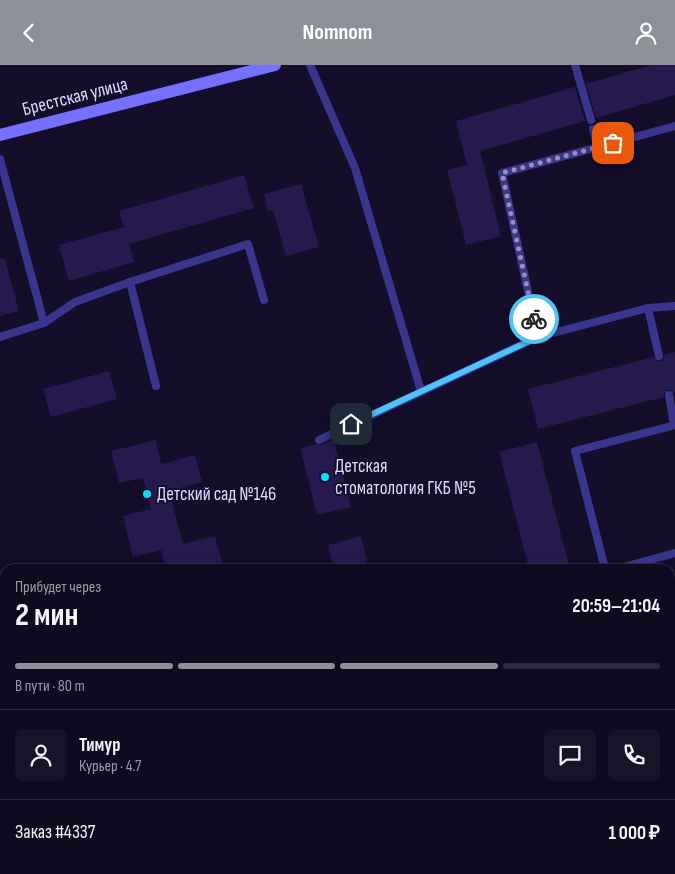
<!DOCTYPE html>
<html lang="ru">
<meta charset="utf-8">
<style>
body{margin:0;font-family:"Sofia Sans Condensed",sans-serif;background:#181329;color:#f1f3f6;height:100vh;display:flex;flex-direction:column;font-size:19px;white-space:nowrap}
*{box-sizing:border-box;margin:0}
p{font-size:16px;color:#9b9aa5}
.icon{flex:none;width:28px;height:28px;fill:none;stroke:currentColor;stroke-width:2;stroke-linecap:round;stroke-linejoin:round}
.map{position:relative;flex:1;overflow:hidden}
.sheet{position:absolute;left:0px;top:499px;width:675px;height:311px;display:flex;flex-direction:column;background:#0f0a20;border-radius:15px 15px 0 0;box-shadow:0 5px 20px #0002,0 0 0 1px #2f2b3e}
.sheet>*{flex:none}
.pin{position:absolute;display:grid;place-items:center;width:42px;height:42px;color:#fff;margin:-21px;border-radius:10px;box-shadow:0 2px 8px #0006}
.courier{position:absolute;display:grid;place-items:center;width:50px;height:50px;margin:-25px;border:4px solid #4fc3f7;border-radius:50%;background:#fff;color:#222;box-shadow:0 1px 6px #0007}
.head em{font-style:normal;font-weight:700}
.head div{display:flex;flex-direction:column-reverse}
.head{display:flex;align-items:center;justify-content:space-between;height:85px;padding:0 15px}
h1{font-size:32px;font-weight:700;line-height:38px}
.bar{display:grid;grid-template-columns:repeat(4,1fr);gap:8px 5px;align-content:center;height:60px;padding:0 15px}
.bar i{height:6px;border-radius:4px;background:#2f2b3e}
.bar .on{background:#8c9099}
.bar p{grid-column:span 4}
.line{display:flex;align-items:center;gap:12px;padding:0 15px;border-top:1px solid #2f2b3e}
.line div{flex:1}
.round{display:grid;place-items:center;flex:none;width:52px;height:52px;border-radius:8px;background:#181329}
header{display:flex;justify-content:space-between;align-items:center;height:65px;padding:0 15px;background:#8c9099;color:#fff;font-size:22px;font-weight:700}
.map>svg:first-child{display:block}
.green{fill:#113635}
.building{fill:#25194e}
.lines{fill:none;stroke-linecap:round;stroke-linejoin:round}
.service{stroke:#3b358e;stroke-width:8}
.secondary{stroke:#7670ff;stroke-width:12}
.done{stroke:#9792b5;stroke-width:5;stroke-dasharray:0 9}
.route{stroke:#4fc3f7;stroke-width:6}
.poi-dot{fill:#05e0ff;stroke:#140e2b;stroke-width:2}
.labels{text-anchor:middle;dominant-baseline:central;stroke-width:4;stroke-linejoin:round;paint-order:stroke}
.street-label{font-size:19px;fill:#ded9ff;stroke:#140e2b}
.poi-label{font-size:19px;fill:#ded9ff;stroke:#140e2b;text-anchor:start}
</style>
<header><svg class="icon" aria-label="back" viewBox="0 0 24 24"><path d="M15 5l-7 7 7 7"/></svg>Nomnom<svg class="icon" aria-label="person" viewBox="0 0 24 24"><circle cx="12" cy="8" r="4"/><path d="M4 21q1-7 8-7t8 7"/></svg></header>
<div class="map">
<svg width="675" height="809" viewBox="0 0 675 809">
<rect width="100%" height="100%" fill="#140e2b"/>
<path class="green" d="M 337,805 L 420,805 L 421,809 L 338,809 Z"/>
<g class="building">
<path d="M 651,0 L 675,0 L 675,30 L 596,53 L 586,19 Z"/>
<path d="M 575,22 L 585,56 L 480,86 L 501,171 L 466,180 L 447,105 L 467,100 L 456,56 Z"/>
<path d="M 244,110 L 254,143 L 129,179 L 134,197 L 69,216 L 59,180 L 124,162 L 119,146 Z"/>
<path d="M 301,119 L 319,182 L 286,191 L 273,145 L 268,147 L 264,129 Z"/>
<path d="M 0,194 L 5,194 L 19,246 L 0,251 Z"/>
<path d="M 675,287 L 675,329 L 671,325 L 668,325 L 664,328 L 664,332 L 538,364 L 528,324 L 654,292 L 657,296 L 661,296 L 664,293 L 664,290 Z"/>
<path d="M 109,306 L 117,334 L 51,352 L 43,324 Z"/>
<path d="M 156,375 L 161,399 L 195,390 L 202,417 L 169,426 L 183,479 L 215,471 L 224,504 L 166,504 L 161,485 L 133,492 L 123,451 L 151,444 L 143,413 L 119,418 L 111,386 Z"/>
<path d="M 334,375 L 351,442 L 317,450 L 300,383 L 316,379 L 321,380 Z"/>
<path d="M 537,377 L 570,504 L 529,504 L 499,387 Z"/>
<path d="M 361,471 L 369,504 L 334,504 L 328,480 Z"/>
</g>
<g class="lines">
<g class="service">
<path d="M 310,0 L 355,103 L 421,326"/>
<path d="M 575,0 L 591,55"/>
<path d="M 593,64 L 597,82"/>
<path d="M 0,94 L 44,258 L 0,272"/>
<path d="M 130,217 L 156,321"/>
<path d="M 648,243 L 659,291"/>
<path d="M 44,258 L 75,237 L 130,217 L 248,179 L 264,235"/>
<path d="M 538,272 L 502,108 L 675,61"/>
<path d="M 669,330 L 674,360"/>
<path d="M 319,375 L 538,272 L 648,243 L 675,241"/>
<path d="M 605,504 L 575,386 L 675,360"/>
<path d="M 616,504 L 675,488"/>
</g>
<path class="secondary" d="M 0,70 L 275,0"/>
</g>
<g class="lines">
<path class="done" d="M 534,254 L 502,108 L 613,78"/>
<path class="route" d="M 351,359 L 538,272 L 534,254"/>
</g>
<g class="poi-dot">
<circle cx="325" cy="412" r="5"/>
<circle cx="147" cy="429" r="5"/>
</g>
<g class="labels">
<g class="street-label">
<text transform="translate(75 32) rotate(-14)">Брестская улица</text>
</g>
<g class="poi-label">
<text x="335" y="401">Детская<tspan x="335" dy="22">стоматология ГКБ №5</tspan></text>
<text x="157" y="429">Детский сад №146</text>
</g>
</g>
</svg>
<div class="pin" style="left:613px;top:78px;background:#ea580c"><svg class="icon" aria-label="bag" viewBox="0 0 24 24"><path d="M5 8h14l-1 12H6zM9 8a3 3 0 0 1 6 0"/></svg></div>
<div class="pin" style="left:351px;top:359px;background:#1f2937"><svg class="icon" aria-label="home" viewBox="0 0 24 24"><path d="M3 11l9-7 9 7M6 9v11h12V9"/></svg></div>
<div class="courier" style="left:534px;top:254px"><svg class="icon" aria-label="bike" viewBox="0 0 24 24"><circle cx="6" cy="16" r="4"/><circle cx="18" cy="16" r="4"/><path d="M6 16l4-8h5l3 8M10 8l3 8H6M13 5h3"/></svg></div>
<section class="sheet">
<div class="head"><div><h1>2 мин</h1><p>Прибудет через</p></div><em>20:59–21:04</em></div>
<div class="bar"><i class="on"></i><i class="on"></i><i class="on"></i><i></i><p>В пути · 80 m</p></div>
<div class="line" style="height:90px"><a class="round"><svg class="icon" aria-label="person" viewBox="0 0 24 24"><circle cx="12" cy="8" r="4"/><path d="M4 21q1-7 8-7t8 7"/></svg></a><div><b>Тимур</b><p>Курьер · 4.7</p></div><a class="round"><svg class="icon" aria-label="chat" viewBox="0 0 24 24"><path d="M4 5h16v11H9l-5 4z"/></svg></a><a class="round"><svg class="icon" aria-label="phone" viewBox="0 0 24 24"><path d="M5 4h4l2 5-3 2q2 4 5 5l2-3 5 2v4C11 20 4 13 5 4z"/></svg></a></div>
<div class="line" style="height:65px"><div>Заказ #4337</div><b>1 000 ₽</b></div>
</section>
</div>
